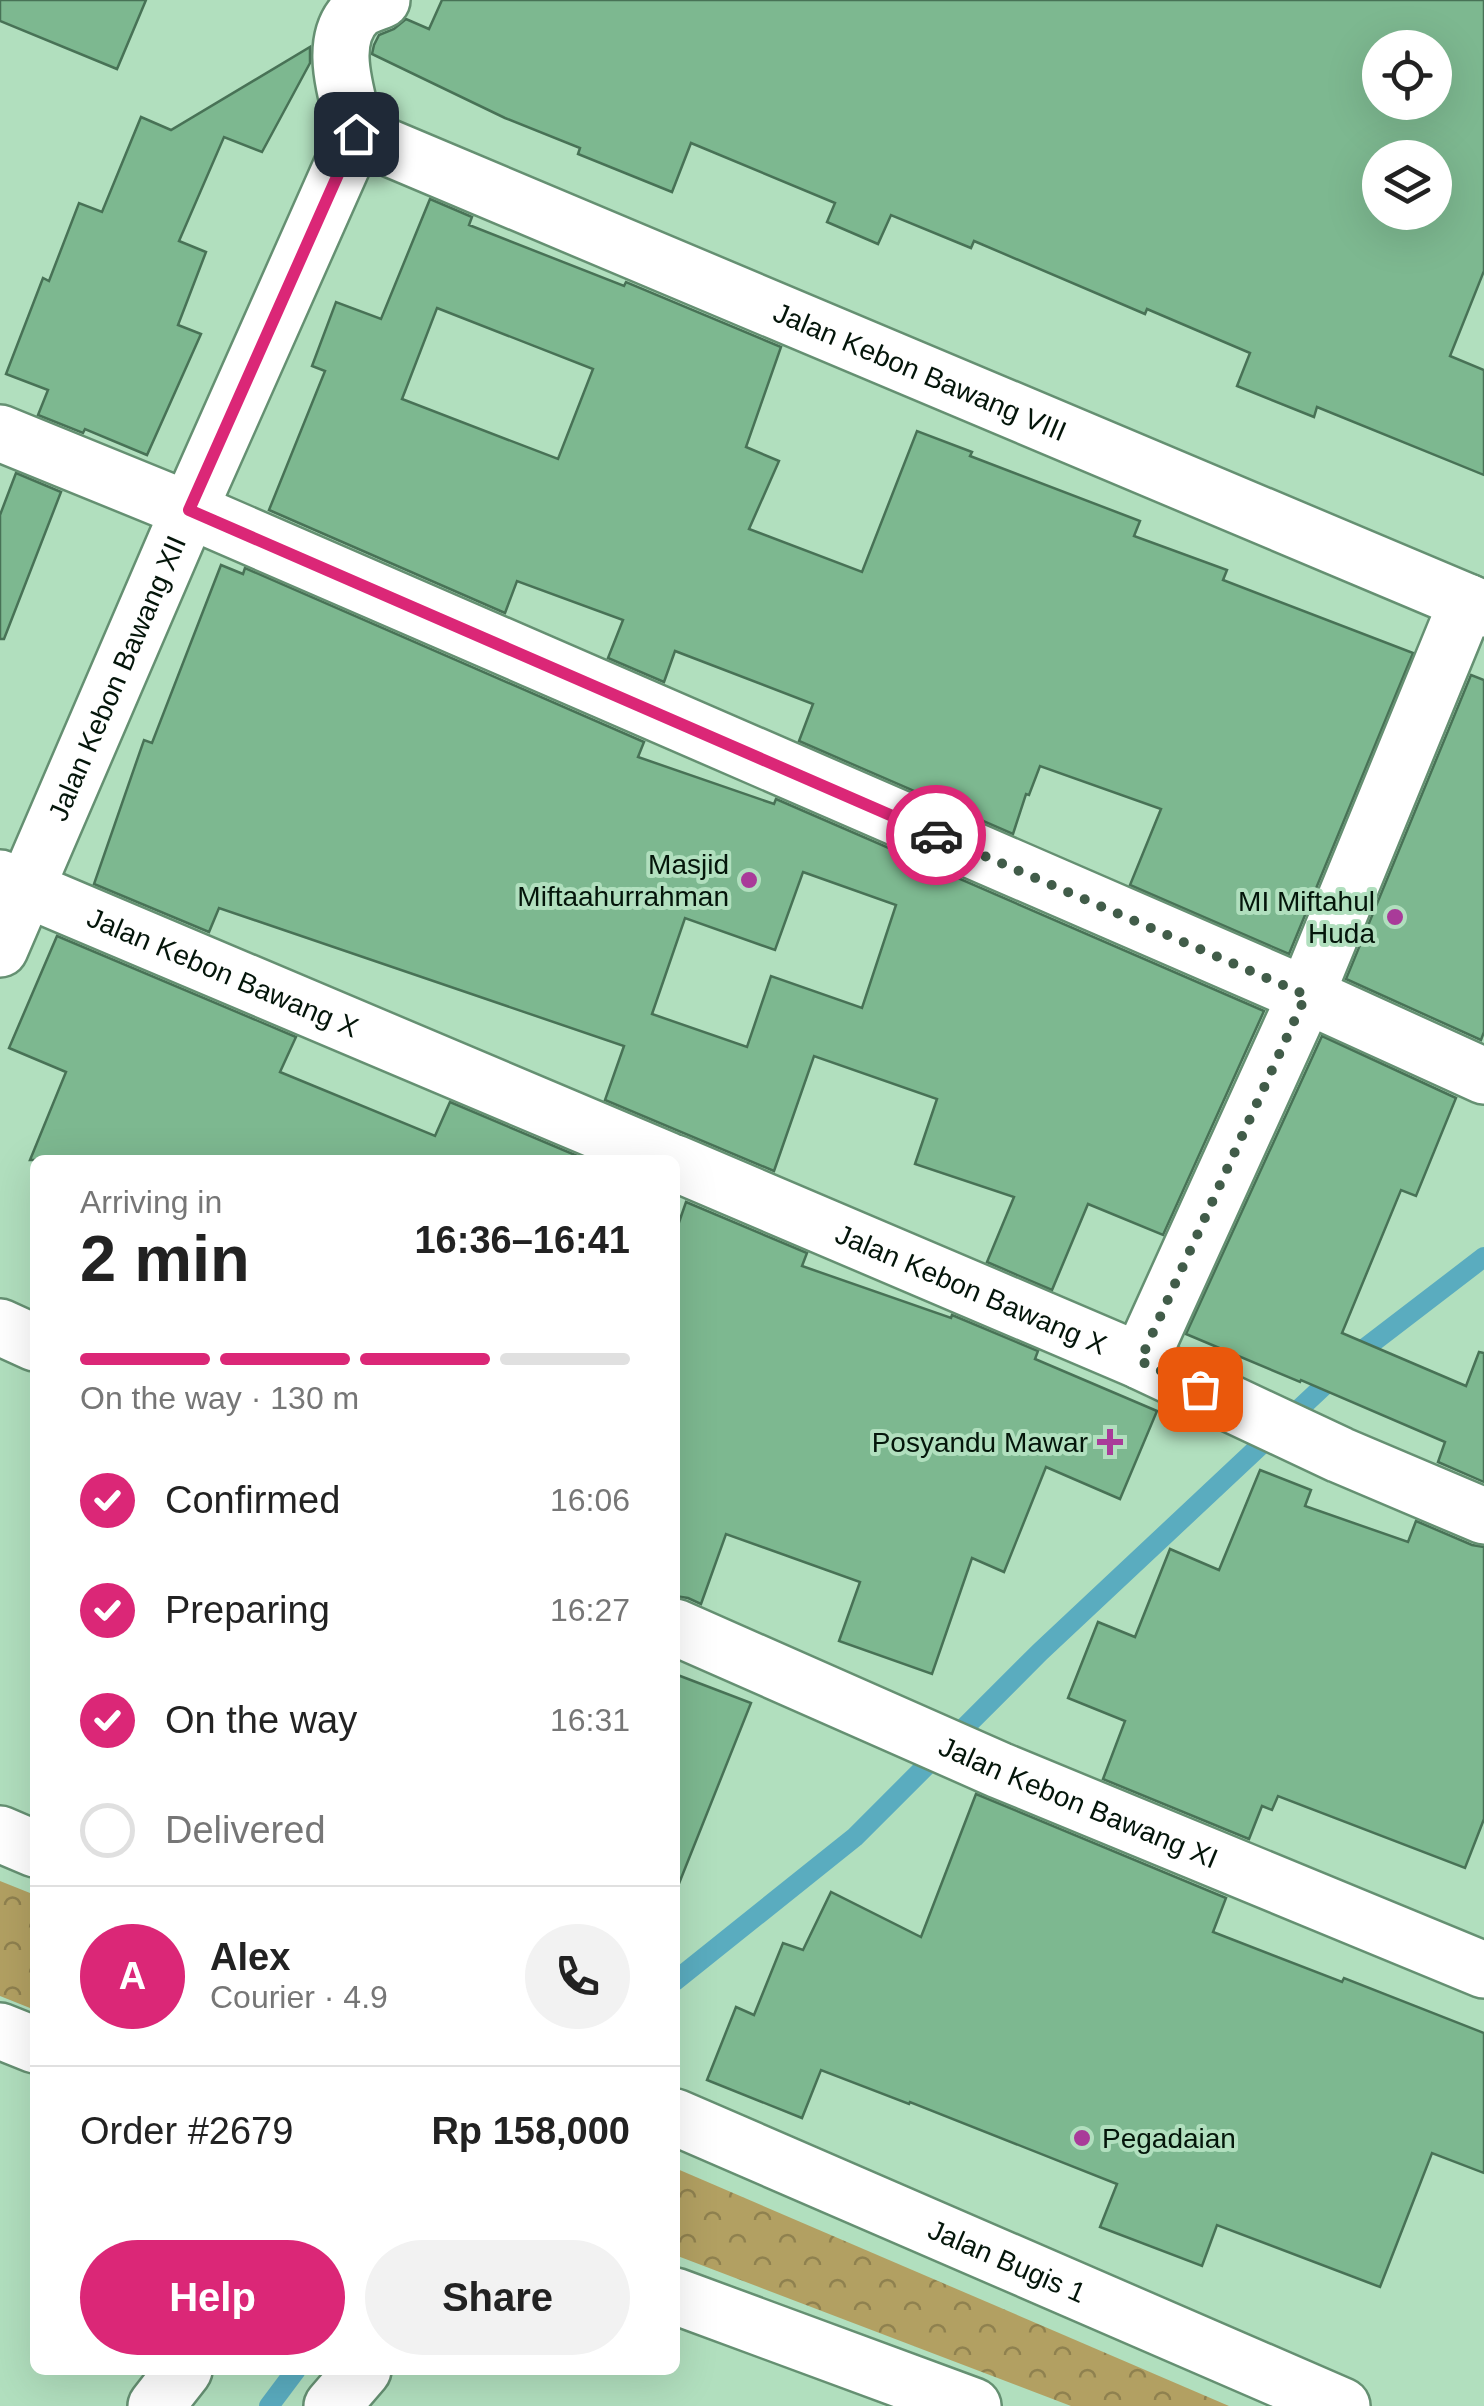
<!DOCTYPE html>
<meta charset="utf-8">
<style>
body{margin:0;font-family:Helvetica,sans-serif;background:#f2f2f2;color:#222;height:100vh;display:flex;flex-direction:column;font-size:38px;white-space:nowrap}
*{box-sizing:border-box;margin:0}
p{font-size:32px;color:#767676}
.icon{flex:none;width:55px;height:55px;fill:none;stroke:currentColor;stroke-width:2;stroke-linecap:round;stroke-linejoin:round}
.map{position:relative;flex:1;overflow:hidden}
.side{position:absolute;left:30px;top:1155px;width:650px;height:1220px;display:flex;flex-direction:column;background:#fff;border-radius:15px;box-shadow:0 10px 40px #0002}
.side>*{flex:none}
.tools{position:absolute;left:1362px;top:30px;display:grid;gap:20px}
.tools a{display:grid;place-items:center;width:90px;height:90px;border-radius:50%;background:#fff;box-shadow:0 10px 40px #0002;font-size:50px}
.pin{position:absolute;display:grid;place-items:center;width:85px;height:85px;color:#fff;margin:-42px;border-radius:20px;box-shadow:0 5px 15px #0006}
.courier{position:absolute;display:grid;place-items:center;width:100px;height:100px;margin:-50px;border:8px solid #db2777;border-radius:50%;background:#fff;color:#222;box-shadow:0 2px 12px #0007}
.summary em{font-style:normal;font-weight:800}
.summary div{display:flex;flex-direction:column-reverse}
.summary{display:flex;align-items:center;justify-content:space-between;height:170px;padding:0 50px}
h1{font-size:65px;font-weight:800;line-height:75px}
.bar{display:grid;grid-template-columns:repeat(4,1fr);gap:15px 10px;align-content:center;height:120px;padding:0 50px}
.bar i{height:12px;border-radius:8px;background:#e0e0e0}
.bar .selected{background:#db2777}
.bar p{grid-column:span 4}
.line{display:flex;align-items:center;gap:25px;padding:0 50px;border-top:2px solid #e0e0e0}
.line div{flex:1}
.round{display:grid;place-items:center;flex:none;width:105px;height:105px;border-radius:52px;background:#f2f2f2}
ol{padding:0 50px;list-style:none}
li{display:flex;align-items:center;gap:30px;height:110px}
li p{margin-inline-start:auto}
li .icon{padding:10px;border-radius:50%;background:#db2777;color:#fff;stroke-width:4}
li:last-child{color:#767676}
li i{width:55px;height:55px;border:5px solid #e0e0e0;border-radius:50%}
.button{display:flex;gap:20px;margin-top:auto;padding:20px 50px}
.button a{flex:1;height:115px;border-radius:60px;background:#db2777;color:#fff;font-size:40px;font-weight:800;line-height:115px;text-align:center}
.button a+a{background:#f2f2f2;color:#222}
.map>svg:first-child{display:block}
.park{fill:url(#park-crowns)}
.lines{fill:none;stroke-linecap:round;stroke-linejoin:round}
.stream{stroke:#5aacbf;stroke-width:20}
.building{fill:#7db890;stroke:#487256;stroke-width:2.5;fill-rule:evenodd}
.minor-casing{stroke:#659072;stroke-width:60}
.minor{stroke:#fff;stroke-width:55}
.done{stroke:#415c49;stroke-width:10;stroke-dasharray:0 18}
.route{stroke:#db2777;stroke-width:12}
.poi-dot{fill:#a93b99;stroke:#b1dfbe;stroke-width:4}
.labels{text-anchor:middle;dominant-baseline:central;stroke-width:8;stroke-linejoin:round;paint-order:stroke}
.street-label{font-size:28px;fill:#04150a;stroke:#b1dfbe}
.poi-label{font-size:28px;fill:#04150a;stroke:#b1dfbe;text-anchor:end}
</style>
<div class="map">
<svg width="1484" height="2406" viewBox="0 0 1484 2406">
<defs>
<pattern id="park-crowns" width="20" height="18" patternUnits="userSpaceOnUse" patternTransform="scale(2.5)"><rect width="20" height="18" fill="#b2a062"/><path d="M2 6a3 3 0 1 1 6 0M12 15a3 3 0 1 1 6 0" fill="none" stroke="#8f814f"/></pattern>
</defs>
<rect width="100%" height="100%" fill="#b1dfbe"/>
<g class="park">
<path d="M 0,1881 L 35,1895 L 35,2010 L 0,1996 Z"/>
<path d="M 675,2168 L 1229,2406 L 1071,2406 L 675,2255 Z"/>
</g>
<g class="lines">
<g class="stream">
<path d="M 675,1981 L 855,1837 L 1040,1652 L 1360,1352 L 1484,1257"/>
<path d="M 269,2406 L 296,2370"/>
</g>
</g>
<g class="building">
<path d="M 0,0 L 146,0 L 117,69 L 0,21 Z"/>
<path d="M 442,0 L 1484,0 L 1484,271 L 1450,356 L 1484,370 L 1484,475 L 1317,407 L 1314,417 L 1237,386 L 1250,353 L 1147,309 L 1145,314 L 974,241 L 971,248 L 891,215 L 878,244 L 827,222 L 835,203 L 691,143 L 672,192 L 578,154 L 580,148 L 505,118 L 372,54 L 374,45 L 379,35 L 394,29 L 406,19 L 429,29 ZM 1380,48 L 1435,48 L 1435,102 L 1380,102 ZM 1380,158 L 1435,158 L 1435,212 L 1380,212 Z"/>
<path d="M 310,47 L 310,63 L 262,152 L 224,137 L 179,241 L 206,252 L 178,325 L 201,334 L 147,455 L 85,429 L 83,433 L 38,415 L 48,390 L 6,374 L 43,278 L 49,281 L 79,203 L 102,212 L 141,117 L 171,130 Z"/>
<path d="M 430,199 L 472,217 L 469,225 L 624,286 L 626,282 L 781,347 L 746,447 L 779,461 L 749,529 L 862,572 L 917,431 L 972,452 L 970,456 L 1140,521 L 1134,536 L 1227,570 L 1223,580 L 1413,653 L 1289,954 L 1130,885 L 1161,809 L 1040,766 L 1029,795 L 1026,794 L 1013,834 L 799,741 L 813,704 L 675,651 L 664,682 L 608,658 L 623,620 L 517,581 L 505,613 L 269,510 L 325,371 L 312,366 L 336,302 L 381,319 ZM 437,308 L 593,369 L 558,459 L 402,399 Z"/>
<path d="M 16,473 L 61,492 L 4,639 L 0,639 L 0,515 Z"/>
<path d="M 221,565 L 243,574 L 245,568 L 644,742 L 638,757 L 774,804 L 776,799 L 1264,1011 L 1163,1235 L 1088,1204 L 1052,1290 L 987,1262 L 1014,1197 L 915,1164 L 937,1099 L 814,1056 L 774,1171 L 605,1100 L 624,1046 L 219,908 L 209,932 L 94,884 L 144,740 L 152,743 ZM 803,872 L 896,905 L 862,1008 L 771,976 L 747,1047 L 652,1014 L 685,918 L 775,950 Z"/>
<path d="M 1471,675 L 1484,680 L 1484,1032 L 1481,1040 L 1346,979 Z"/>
<path d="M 57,936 L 296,1037 L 280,1072 L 435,1136 L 450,1102 L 587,1160 L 30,1160 L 66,1072 L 9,1048 Z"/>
<path d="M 1322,1036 L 1456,1098 L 1416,1196 L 1401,1190 L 1342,1333 L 1466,1386 L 1479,1352 L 1484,1353 L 1484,1482 L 1438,1462 L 1445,1442 L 1301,1380 L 1300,1382 L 1186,1334 Z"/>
<path d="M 686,1202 L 807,1253 L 802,1266 L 951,1318 L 952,1315 L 1038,1351 L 1035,1359 L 1157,1411 L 1120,1499 L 1046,1467 L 1004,1572 L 972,1558 L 932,1674 L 839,1641 L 860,1582 L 726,1534 L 701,1604 L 688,1598 L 675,1596 L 675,1234 Z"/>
<path d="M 1260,1470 L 1311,1490 L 1305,1506 L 1408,1542 L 1416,1521 L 1472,1545 L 1484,1547 L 1484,1819 L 1465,1868 L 1278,1796 L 1272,1810 L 1262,1806 L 1249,1839 L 1103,1779 L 1125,1721 L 1068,1698 L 1098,1622 L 1135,1637 L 1170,1549 L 1219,1570 Z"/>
<path d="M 675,1674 L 751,1703 L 678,1886 L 675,1886 Z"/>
<path d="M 976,1794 L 1226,1898 L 1213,1932 L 1342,1982 L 1344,1978 L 1484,2033 L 1484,2173 L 1432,2153 L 1380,2287 L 1217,2225 L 1202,2266 L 1100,2227 L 1117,2184 L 910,2102 L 909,2104 L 821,2070 L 802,2118 L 707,2080 L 736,2007 L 754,2015 L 783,1943 L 803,1950 L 831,1892 L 921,1937 Z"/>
</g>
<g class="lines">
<g class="minor-casing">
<g id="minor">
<path id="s1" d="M 356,134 L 1484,609"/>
<path d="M 356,134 C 348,96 325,40 359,10 C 365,6 375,3 382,0"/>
<path d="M 0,433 L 189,510 L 1306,995 L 1484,1076"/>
<path id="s2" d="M 0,878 L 667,1160"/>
<path id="s3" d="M 0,949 L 189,510 L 356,134"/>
<path id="s4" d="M 675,1163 L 1140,1361 L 1340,1455 L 1484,1516"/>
<path d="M 0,1327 L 35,1343"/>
<path d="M 1140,1361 L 1306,995 L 1467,602"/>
<path id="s5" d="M 675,1627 L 999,1770 L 1484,1970"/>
<path d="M 0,1834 L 35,1849"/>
<path d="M 0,2031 L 35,2045"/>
<path id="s6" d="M 675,2117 L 1342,2406"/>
<path d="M 675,2296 L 973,2406"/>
<path d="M 156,2406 L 184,2370"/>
<path d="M 332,2406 L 363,2370"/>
</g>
</g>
<use href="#minor" class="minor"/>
</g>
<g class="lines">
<path class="done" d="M 936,835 L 1306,995 L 1140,1361 L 1200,1389"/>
<path class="route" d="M 356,134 L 189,510 L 936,835"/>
</g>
<g class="poi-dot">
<circle cx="749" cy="880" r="10"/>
<circle cx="1395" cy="917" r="10"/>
<path d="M1105 1427h10v10h10v10h-10v10h-10v-10h-10v-10h10z"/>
<circle cx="1082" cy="2138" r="10"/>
</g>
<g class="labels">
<g class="street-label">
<text stroke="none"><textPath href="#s1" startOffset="612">Jalan Kebon Bawang VIII</textPath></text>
<text stroke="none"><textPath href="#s3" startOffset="295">Jalan Kebon Bawang XII</textPath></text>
<text stroke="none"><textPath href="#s2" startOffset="242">Jalan Kebon Bawang X</textPath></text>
<text stroke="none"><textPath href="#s4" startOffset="322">Jalan Kebon Bawang X</textPath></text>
<text stroke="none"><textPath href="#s5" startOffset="440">Jalan Kebon Bawang XI</textPath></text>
<text stroke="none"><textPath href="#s6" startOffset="362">Jalan Bugis 1</textPath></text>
</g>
<g class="poi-label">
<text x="729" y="864">Masjid<tspan x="729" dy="32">Miftaahurrahman</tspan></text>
<text x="1375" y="901">MI Miftahul<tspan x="1375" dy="32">Huda</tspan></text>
<text x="1088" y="1442">Posyandu Mawar</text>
<text x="1102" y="2138" text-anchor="start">Pegadaian</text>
</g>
</g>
</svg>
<div class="tools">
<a><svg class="icon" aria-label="locate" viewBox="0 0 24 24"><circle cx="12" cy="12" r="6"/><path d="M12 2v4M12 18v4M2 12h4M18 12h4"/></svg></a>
<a><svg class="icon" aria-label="layers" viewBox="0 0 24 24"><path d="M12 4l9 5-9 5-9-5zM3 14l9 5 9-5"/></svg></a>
</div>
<div class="pin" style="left:1200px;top:1389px;background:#ea580c"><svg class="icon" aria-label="bag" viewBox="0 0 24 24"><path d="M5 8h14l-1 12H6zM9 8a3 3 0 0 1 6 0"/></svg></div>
<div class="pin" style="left:356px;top:134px;background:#1f2937"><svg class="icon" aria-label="home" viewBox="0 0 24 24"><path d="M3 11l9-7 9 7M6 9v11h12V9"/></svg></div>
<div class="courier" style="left:936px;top:835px"><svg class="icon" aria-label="car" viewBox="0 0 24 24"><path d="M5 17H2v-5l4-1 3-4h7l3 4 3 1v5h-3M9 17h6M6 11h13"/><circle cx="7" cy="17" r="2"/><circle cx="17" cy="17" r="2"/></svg></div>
<section class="side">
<div class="summary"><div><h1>2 min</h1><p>Arriving in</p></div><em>16:36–16:41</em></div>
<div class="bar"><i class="selected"></i><i class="selected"></i><i class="selected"></i><i></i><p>On the way · 130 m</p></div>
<ol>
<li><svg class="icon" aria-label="check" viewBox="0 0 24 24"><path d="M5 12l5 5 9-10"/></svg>Confirmed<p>16:06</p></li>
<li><svg class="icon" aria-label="check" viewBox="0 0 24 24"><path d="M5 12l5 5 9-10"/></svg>Preparing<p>16:27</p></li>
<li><svg class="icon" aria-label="check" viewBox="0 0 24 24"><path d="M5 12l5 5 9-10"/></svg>On the way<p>16:31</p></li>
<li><i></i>Delivered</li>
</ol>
<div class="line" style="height:180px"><b class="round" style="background:#db2777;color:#fff">A</b><div><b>Alex</b><p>Courier · 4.9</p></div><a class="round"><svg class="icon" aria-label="phone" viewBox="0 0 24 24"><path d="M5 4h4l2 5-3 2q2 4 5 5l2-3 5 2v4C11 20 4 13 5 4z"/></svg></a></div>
<div class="line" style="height:130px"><div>Order #2679</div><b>Rp 158,000</b></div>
<div class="button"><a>Help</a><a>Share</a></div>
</section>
</div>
